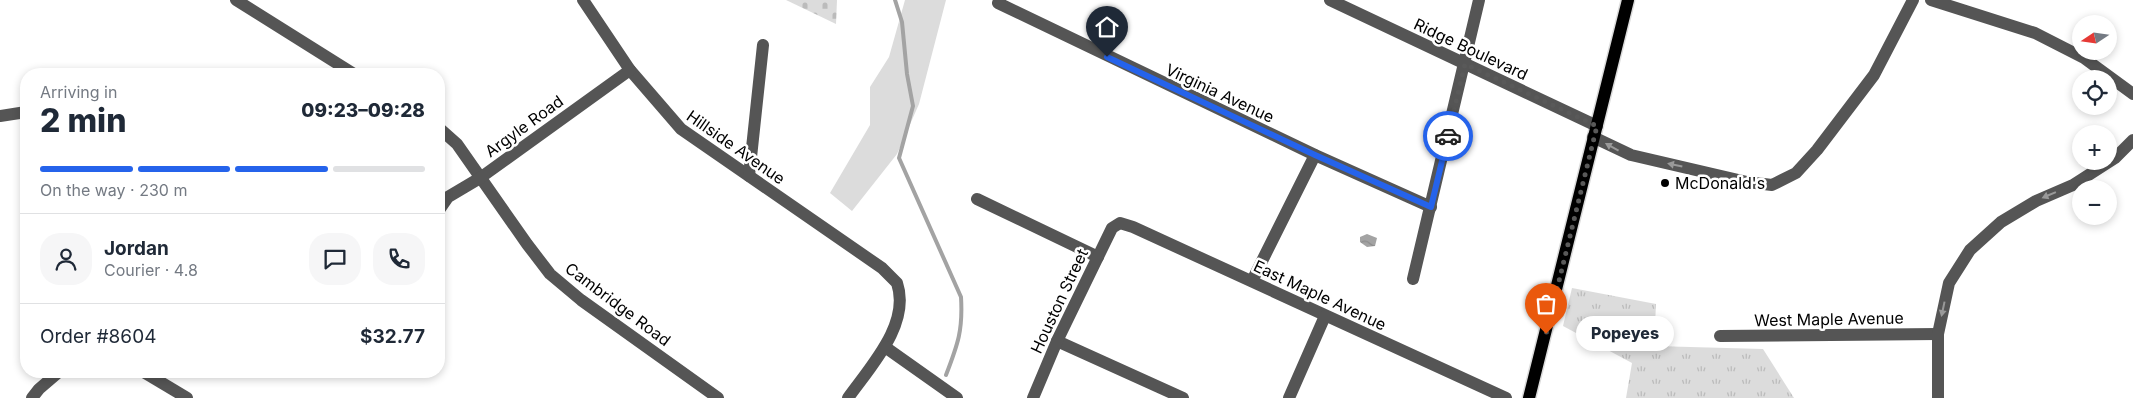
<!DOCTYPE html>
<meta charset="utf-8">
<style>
body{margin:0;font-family:Inter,sans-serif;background:#f6f6f7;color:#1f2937;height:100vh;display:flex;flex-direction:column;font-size:19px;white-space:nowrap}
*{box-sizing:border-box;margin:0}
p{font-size:16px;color:#747a83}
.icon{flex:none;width:28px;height:28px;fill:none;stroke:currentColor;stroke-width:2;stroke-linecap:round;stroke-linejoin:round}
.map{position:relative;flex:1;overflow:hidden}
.sheet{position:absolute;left:20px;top:68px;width:425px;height:310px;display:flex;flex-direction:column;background:#fff;border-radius:20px;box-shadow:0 2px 8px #0003}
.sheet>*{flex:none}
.needle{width:32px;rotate:257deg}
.tools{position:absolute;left:2072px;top:15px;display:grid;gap:10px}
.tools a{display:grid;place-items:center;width:45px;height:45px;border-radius:50%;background:#fff;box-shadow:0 2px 8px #0003;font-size:25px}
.pin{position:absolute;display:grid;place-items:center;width:42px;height:42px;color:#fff;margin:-51px -21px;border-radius:50% 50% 50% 0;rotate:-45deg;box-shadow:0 0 5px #0007}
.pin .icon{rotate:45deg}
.courier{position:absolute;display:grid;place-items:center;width:50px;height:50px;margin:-25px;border:4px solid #2563eb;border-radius:50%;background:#fff;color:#222;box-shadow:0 1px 6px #0007}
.bubble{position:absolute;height:35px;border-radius:18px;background:#fff;box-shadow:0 2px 8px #0003;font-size:16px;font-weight:800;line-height:35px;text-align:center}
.summary em{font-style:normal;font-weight:800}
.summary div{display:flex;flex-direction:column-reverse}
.summary{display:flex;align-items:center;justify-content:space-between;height:85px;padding:0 20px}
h1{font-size:32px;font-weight:800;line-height:38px}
.bar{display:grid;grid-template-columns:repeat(4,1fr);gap:8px 5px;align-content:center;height:60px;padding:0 20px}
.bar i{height:6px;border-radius:4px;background:#e0e1e3}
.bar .on{background:#2563eb}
.bar p{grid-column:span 4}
.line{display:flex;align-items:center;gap:12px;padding:0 20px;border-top:1px solid #e0e1e3}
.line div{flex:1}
.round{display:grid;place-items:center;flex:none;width:52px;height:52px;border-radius:20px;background:#f6f6f7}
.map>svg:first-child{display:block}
.green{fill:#dcdcdc}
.cemetery{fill:url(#cemetery-stones)}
.park{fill:url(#park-tufts)}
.water{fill:url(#water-waves)}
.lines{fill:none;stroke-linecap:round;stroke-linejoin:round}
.stream{stroke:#a3a3a3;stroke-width:4}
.major-casing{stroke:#dbdbdb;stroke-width:15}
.minor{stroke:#555;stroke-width:12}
.major{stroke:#000;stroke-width:12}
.oneway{fill:#999}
.done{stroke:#595959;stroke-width:5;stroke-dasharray:0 9}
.route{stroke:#2563eb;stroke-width:6}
.poi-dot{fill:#000;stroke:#fff;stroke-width:2}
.labels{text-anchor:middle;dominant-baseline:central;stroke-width:5;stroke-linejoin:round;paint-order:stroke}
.street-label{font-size:16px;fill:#000;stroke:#fff}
.poi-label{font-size:16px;fill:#000;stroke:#fff;text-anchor:start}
</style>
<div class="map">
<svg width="2133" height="398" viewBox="0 0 2133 398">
<defs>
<pattern id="cemetery-stones" width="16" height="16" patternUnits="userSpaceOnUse" patternTransform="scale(1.25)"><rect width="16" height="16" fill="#dcdcdc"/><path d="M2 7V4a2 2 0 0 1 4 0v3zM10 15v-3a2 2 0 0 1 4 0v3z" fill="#bbb"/></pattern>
<pattern id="park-tufts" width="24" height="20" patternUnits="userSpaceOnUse" patternTransform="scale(1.25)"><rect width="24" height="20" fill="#dcdcdc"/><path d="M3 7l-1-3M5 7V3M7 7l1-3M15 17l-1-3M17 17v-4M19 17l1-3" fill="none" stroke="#bbb"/></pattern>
<pattern id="water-waves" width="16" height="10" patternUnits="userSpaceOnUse" patternTransform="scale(1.25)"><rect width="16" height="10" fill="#a3a3a3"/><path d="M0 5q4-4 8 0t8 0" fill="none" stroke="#8b8b8b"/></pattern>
</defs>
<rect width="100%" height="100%" fill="#fff"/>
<path class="green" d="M 905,0 L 946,0 L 919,104 L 897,154 L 852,211 L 830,193 L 870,125 L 870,87 L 889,57 Z"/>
<path class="cemetery" d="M 786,0 L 837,0 L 836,24 Z"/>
<path class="park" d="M 1572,288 L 1656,304 L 1654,346 L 1763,349 L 1794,398 L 1626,398 L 1632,363 L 1563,326 Z"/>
<path class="water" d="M 1367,234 L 1377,238 L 1375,246 L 1367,247 L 1360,242 L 1360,237 Z"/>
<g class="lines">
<path class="stream" d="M 895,0 L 902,22 L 907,74 L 913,106 L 899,158 L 961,297 C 963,330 958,344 946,375"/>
<g class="major-casing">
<path id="major" d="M 1529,398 L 1628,0"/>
</g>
<g class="minor">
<path d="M 236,0 L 354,74"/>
<path d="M 583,0 L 630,70 L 681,129 L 882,268 L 897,283 C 911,324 870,367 848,398"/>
<path d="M 1330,0 L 1597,126"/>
<path d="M 1931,0 L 2035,33 L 2084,58 L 2133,94"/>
<path d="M 998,3 L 1315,155 L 1431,207"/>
<path d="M 0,116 L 26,112"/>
<path d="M 439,128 L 457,144 L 527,244 L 550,274 L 581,300 L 718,398"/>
<path d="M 1593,137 L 1631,155 L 1747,182 L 1772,185 L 1796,173 L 1817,150 L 1874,75 L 1913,0"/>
<path d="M 749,176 L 763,45"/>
<path d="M 977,199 L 1098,257"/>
<path d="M 439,210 L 448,197 L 480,178 L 630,70"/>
<path d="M 1413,279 L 1479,0"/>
<path d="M 1252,281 L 1315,155"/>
<path d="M 1720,336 L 1938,334"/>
<path d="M 1057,341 L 1183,398"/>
<path d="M 885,347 L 957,398"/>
<path d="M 142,371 L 187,398"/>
<path d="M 32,398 L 39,389 L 60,371"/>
<path d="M 1033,398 L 1057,341 L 1112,228 L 1120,223 L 1133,227 L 1506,398"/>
<path d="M 1289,398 L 1325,316"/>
<path d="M 1938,398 L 1938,334 L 1949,283 L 1970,250 L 2001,222 L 2036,201 L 2073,185 L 2115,158 L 2133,140"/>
</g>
<use href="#major" class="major"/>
</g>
<defs><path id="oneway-solid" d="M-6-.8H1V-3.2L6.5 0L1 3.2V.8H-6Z" transform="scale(1.25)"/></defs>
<g class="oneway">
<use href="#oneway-solid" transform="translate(1612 147) rotate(-151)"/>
<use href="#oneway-solid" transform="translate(1675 165) rotate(-168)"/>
<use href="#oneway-solid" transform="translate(2049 195) rotate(157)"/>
<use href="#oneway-solid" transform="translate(1943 309) rotate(102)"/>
</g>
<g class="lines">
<path class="done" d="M 1448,136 L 1465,64 L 1597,126 L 1546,334"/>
<path class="route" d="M 1107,57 L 1315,155 L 1431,207 L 1448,136"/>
</g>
<circle class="poi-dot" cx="1665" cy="183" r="5"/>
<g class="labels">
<g class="street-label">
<text transform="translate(1471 49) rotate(25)">Ridge Boulevard</text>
<text transform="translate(1220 93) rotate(25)">Virginia Avenue</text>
<text transform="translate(524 126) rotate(-36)">Argyle Road</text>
<text transform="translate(736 147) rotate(35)">Hillside Avenue</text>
<text transform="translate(1320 295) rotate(25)">East Maple Avenue</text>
<text transform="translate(1059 301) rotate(-65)">Houston Street</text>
<text transform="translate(618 304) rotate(37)">Cambridge Road</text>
<text transform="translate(1829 319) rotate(-1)">West Maple Avenue</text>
</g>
<g class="poi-label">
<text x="1675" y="183">McDonald's</text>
</g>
</g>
</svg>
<div class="tools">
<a><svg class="needle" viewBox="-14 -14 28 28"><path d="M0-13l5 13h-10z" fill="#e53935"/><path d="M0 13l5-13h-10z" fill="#747a83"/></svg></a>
<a><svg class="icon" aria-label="locate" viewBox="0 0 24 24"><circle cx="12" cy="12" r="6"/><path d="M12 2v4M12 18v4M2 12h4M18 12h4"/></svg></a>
<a>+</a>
<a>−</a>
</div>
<div class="pin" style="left:1546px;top:334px;background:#ea580c"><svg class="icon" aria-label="bag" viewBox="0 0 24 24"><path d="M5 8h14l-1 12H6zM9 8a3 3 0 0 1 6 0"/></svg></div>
<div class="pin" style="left:1107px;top:57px;background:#1f2937"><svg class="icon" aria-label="home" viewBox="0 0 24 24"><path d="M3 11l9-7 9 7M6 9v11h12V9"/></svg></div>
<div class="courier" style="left:1448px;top:136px"><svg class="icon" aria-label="car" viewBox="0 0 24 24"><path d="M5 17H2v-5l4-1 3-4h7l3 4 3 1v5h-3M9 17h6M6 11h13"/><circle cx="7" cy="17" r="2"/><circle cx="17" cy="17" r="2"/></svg></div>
<div class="bubble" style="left:1576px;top:316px;width:98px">Popeyes</div>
<section class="sheet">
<div class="summary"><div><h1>2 min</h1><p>Arriving in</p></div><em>09:23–09:28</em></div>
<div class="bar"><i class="on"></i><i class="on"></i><i class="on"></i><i></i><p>On the way · 230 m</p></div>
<div class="line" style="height:90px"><a class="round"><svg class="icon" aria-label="person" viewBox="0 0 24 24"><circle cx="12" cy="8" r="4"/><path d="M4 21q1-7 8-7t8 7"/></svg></a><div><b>Jordan</b><p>Courier · 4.8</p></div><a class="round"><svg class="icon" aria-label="chat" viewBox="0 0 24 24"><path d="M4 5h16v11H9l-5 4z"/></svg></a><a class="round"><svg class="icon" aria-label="phone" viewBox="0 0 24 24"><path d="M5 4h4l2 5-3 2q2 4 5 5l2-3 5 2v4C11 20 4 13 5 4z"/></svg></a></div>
<div class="line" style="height:65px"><div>Order #8604</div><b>$32.77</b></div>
</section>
</div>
